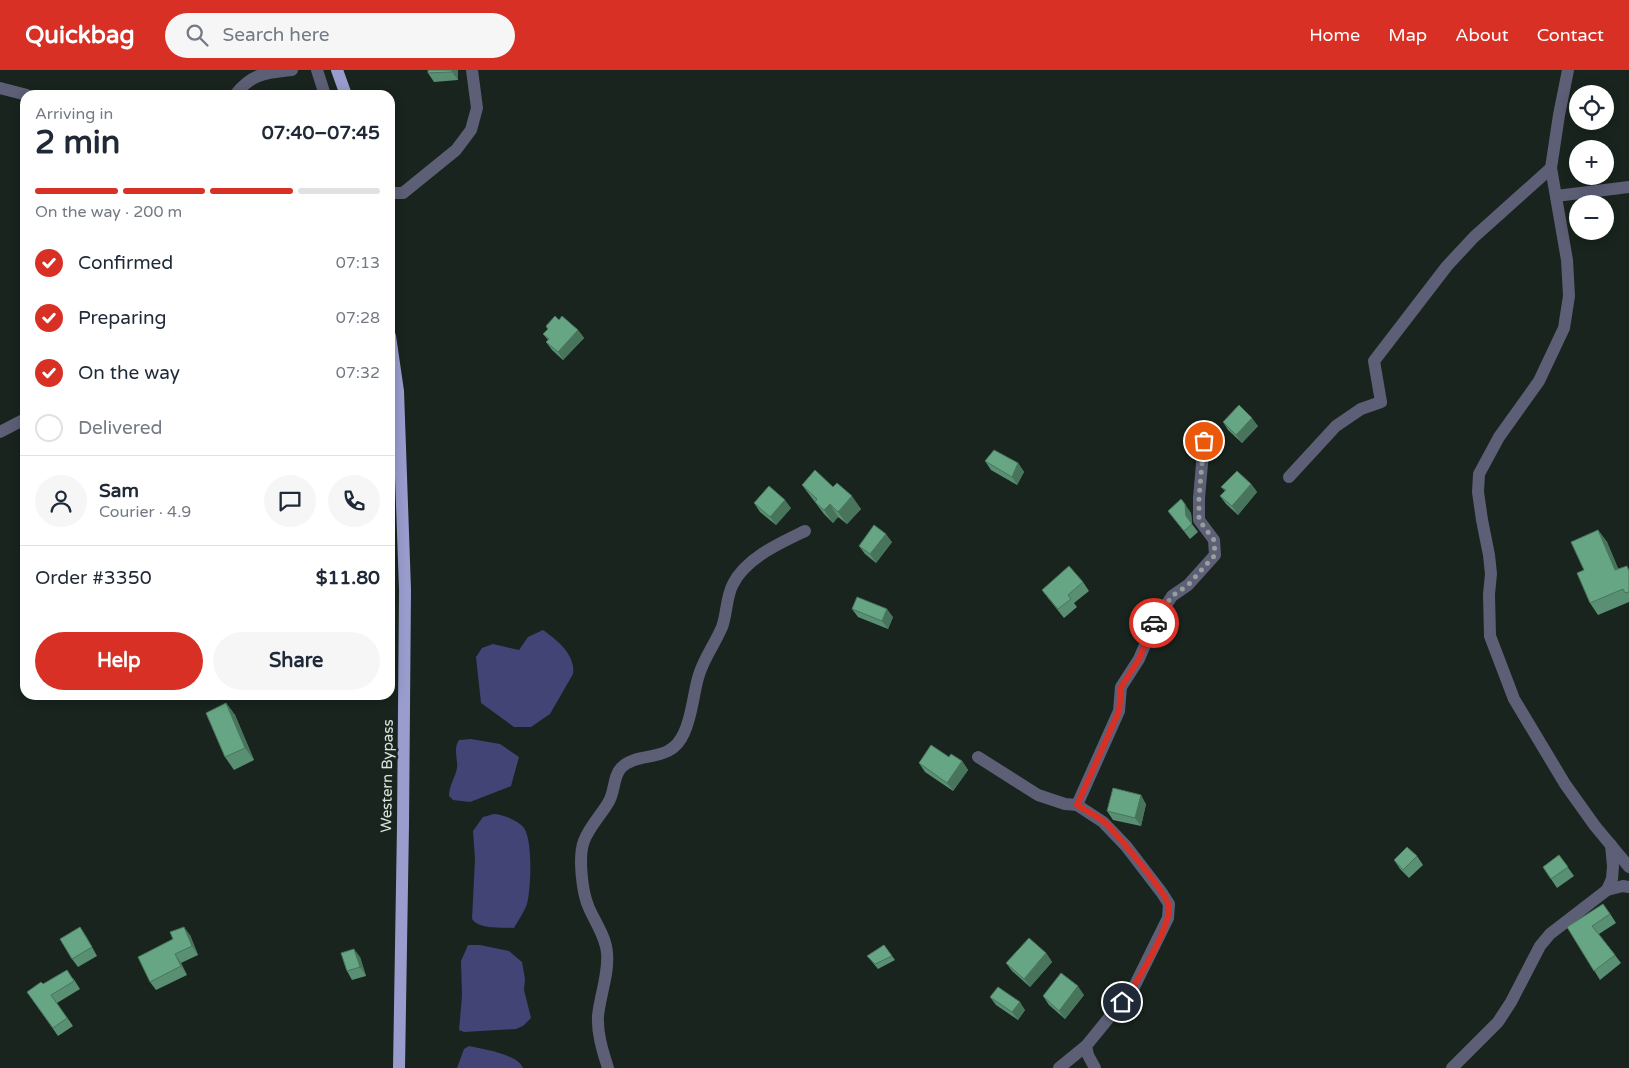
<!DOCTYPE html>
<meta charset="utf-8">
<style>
body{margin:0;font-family:"Varela Round",sans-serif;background:#f6f6f7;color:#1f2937;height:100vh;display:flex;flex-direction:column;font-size:19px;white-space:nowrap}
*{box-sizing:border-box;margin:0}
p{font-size:16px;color:#747a83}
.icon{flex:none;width:28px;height:28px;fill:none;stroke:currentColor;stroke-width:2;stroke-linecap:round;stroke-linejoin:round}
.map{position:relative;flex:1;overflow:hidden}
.sheet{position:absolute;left:20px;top:20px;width:375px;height:610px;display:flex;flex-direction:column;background:#fff;border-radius:15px;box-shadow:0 2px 12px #0003}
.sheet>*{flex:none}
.tools{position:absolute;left:1569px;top:15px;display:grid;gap:10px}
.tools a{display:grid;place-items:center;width:45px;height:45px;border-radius:50%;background:#fff;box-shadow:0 2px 12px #0003;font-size:25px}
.pin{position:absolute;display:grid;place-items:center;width:42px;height:42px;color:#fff;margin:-21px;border:2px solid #fff;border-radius:50%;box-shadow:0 1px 5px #0007}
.courier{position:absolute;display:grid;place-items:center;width:50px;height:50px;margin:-25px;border:4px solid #d93025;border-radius:50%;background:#fff;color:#222;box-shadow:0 1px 6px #0007}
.headline em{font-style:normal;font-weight:700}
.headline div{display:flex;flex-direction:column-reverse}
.headline{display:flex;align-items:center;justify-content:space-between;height:85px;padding:0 15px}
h1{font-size:32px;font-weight:700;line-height:38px}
.bar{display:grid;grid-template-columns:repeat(4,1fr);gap:8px 5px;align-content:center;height:60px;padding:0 15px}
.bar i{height:6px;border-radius:4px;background:#e0e1e3}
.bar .current{background:#d93025}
.bar p{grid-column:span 4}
.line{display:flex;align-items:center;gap:12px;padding:0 15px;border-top:1px solid #e0e1e3}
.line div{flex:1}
.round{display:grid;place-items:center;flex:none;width:52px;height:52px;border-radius:26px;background:#f6f6f7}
ol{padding:0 15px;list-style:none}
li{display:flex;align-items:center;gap:15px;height:55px}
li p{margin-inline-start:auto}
li .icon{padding:5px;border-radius:50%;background:#d93025;color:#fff;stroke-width:4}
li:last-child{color:#747a83}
li i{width:28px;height:28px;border:2px solid #e0e1e3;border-radius:50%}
.primary-button{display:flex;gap:10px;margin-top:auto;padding:10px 15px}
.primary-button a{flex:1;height:58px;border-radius:30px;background:#d93025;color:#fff;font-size:20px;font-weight:700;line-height:58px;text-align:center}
.primary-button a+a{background:#f6f6f7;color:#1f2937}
header{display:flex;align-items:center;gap:30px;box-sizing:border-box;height:70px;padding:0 25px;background:#d93025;color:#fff}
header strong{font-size:24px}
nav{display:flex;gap:28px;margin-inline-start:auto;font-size:18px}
.search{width:350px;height:45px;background:#f6f6f7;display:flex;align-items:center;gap:12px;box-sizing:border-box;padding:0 18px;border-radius:28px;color:#747a83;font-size:19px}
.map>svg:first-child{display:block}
.water{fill:#424476}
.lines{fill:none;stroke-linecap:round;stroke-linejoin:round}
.minor{stroke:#5d5f77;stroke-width:12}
.major{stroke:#999dce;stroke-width:12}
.wall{fill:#598f72}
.shaded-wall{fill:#48745c}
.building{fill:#67a684;stroke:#48745c}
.done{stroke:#96a09a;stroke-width:5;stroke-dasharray:0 9}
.route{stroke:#d93025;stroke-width:6}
.labels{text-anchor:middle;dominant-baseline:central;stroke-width:5;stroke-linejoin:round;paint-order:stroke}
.street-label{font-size:15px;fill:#dae2dd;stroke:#18241d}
</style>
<header>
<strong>Quickbag</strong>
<div class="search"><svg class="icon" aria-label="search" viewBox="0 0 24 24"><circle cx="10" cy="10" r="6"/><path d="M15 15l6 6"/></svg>Search here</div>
<nav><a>Home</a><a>Map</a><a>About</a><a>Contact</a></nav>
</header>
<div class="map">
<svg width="1629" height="998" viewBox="0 0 1629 998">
<rect width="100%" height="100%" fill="#18241d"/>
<g class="water">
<path d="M 543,560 C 557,570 576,585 573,604 L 550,644 L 531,657 L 514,657 L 481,633 L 476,587 L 482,578 L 493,574 L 519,580 L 528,567 Z"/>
<path d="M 471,669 L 500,674 L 519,687 L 511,716 L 470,732 L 453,730 L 449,726 C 449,716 455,708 457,698 C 458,689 453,679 459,670 Z"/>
<path d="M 494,744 C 502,744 519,751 524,758 C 533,771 531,819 527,834 C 524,842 518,851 514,858 C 501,857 480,860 472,849 L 475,789 L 473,761 L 483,747 Z"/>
<path d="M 468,875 L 480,875 L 509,881 L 522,892 L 525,909 L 524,920 L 531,948 L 523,956 L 516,959 L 464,962 L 459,960 L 462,926 L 461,891 Z"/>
<path d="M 469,976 C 482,979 518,984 523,998 L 457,998 L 464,979 Z"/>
</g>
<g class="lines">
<g class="minor">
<path d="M 317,0 L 325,25"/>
<path d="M 1568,0 L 1559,45 L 1551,98 L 1567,190 L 1569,226 L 1564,258 L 1539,311 L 1499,367 L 1479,404 L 1478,422 L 1482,450 L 1489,485 L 1491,504 L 1489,524 L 1490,566 L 1514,629 L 1565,714 L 1595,756 L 1629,797"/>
<path d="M 0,18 L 27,25"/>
<path d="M 235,25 C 252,3 266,3 292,0"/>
<path d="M 390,123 L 403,123 L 456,80 L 471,60 L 477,38 L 472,0"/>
<path d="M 1556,126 L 1629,117"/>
<path d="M 0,362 L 25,349"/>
<path d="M 1289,407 L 1336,356 L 1361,339 L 1381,332 L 1374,291 L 1447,196 L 1474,167 L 1551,98"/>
<path d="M 978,687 L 1038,725 L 1065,734 L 1077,735 L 1103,752 L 1126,776 L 1162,823 L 1169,834 L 1168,848 L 1134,917 L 1086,976 L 1088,985 L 1095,998"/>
<path d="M 1077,735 L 1119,641 L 1121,617 L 1139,589 L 1154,554 L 1172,526 L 1188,515 L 1215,485 L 1214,470 L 1199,450 L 1199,428 L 1204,371"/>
<path d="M 1607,820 L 1623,816 L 1629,817"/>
<path d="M 608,998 C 603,982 597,964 598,946 C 600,925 609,904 607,883 C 606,867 595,852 589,838 C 582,823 578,786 584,771 C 589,757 601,745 608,733 C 615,723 613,706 621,698 C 638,680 670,695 684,663 C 692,646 693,626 698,608 C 703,589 714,576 722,557 C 727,544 726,527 733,514 C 746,488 780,473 805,461"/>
<path d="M 1059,998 L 1086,976"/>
<path d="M 1452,998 L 1498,952 L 1511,932 L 1540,876 L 1550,864 L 1607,820 L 1612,809 L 1613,796 L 1611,775"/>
</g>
<g class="major">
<path d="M 337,0 L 346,25"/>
<path d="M 390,266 L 398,321 L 405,520 L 403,755 L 399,998"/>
</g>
</g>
<g class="wall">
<path d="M 458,0 L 458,10 L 434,12 L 428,3 Z"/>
<path d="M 559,250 L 578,260 L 584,268 L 563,290 L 552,280 L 546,272 L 548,270 L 543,264 L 548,260 L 546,256 Z"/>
<path d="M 1223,352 L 1258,356 L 1242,373 L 1228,360 Z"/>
<path d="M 985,391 L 1018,393 L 1024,402 L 1017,415 L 991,400 Z"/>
<path d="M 1251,414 L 1257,422 L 1238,445 L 1226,434 L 1220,426 L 1225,421 L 1221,417 Z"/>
<path d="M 802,415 L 833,417 L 861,439 L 847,454 L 838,447 L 833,453 L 824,444 Z"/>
<path d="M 754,433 L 791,438 L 776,455 L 760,442 Z"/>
<path d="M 1168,441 L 1191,443 L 1192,454 L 1198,462 L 1190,469 Z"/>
<path d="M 1598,460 L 1607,472 L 1618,499 L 1629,499 L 1629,532 L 1598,545 L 1590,533 L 1584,500 Z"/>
<path d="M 892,472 L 876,493 L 865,484 L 859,476 Z"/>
<path d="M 1083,512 L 1089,521 L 1074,533 L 1077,537 L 1064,548 L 1048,528 L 1042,520 Z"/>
<path d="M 852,539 L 893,547 L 888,559 L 858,547 Z"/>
<path d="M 226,633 L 235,645 L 254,690 L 234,700 L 225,687 Z"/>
<path d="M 949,687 L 962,691 L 968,700 L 953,721 L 925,702 L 919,693 Z"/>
<path d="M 1146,734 L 1141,756 L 1113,750 L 1107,741 Z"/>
<path d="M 1559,785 L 1574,806 L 1557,818 L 1543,797 Z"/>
<path d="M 1417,786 L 1423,795 L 1409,808 L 1400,799 L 1394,790 Z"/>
<path d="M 1609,842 L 1616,853 L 1599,864 L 1621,893 L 1600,910 L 1567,857 Z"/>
<path d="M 80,857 L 86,866 L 97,886 L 78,897 L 72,889 Z"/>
<path d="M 190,865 L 198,885 L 181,893 L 187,905 L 156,920 L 150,912 Z"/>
<path d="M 884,875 L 895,890 L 878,899 L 867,886 Z"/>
<path d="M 1046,883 L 1052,892 L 1030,917 L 1012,901 L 1006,893 Z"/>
<path d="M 360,887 L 366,906 L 352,910 L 347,901 Z"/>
<path d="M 73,908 L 80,919 L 57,933 L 73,956 L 58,966 L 27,922 L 43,914 Z"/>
<path d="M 1084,925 L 1065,949 L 1049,935 L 1043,926 Z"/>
<path d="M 990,927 L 1025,940 L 1018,950 L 996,935 Z"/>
</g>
<g class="shaded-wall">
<path d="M 452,0 L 458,0 L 458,10 L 452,2 Z"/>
<path d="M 578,260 L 584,268 L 563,290 L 558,282 Z"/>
<path d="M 1252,348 L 1258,356 L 1242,373 L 1236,365 Z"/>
<path d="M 1018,393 L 1024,402 L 1017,415 L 1012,407 Z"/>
<path d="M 1251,414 L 1257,422 L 1238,445 L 1232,436 Z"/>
<path d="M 852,426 L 861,439 L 847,454 L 838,442 Z"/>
<path d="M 785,430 L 791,438 L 776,455 L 770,447 Z"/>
<path d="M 830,434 L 838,447 L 833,453 L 824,440 Z"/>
<path d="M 1185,434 L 1191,443 L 1192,454 L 1186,446 Z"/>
<path d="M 1598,460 L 1607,472 L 1624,512 L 1615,500 Z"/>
<path d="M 886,464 L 892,472 L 876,493 L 870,484 Z"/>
<path d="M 887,539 L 893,547 L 888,559 L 882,551 Z"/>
<path d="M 226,633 L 235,645 L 254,690 L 245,678 Z"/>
<path d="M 962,691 L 968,700 L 953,721 L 947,713 Z"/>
<path d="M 1141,725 L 1146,734 L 1141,756 L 1135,748 Z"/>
<path d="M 184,857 L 190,865 L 198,885 L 192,876 Z"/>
<path d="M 354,879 L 360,887 L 366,906 L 360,897 Z"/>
<path d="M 1046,883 L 1052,892 L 1030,917 L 1024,909 Z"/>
<path d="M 175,884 L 181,893 L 187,905 L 181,896 Z"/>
<path d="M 1078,916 L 1084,925 L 1065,949 L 1059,941 Z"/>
<path d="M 1020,932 L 1025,940 L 1018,950 L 1012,942 Z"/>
</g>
<g class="building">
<path d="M 428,0 L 452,0 L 452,2 L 428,3 Z"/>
<path d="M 555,246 L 559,250 L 562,246 L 578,260 L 558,282 L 546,272 L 549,269 L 543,264 L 548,259 L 546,256 Z"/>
<path d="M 1239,335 L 1252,348 L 1236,365 L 1223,352 Z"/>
<path d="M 994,380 L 1018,393 L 1012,407 L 985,391 Z"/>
<path d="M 815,400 L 833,417 L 837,413 L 852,426 L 838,442 L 830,434 L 824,440 L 815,432 L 817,429 L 802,415 Z"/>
<path d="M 1237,401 L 1251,414 L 1232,436 L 1220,426 L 1226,420 L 1221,417 Z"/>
<path d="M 769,416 L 785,430 L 770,447 L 754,433 Z"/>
<path d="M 1181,429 L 1185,434 L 1186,446 L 1192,454 L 1184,461 L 1168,441 Z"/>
<path d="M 874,455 L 886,464 L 870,484 L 859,476 Z"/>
<path d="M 1598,460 L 1615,500 L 1627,496 L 1629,501 L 1629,522 L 1625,523 L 1623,519 L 1590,533 L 1577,503 L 1584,500 L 1571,472 Z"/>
<path d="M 1069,496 L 1083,512 L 1068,525 L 1071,529 L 1058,539 L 1042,520 Z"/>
<path d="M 857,527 L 887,539 L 882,551 L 852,539 Z"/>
<path d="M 226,633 L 245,678 L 225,687 L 206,643 Z"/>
<path d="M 931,675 L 949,687 L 951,684 L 962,691 L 947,713 L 919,693 Z"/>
<path d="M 1113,718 L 1141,725 L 1135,748 L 1107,741 Z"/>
<path d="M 1407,777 L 1417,786 L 1403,800 L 1394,790 Z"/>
<path d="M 1559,785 L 1568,797 L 1551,809 L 1543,797 Z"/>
<path d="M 1603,834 L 1610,844 L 1592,856 L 1615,885 L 1594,901 L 1567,857 Z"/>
<path d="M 80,857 L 92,877 L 72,889 L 60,869 Z"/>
<path d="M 184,857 L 192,876 L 175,884 L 181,896 L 150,912 L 138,887 L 173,869 L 170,862 Z"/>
<path d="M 1029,868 L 1046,883 L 1024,909 L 1006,893 Z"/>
<path d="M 884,875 L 892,886 L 875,894 L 867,886 Z"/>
<path d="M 354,879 L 360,897 L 347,901 L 341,883 Z"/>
<path d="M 67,900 L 74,911 L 51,925 L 67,948 L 53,958 L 27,922 L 41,912 L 43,914 Z"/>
<path d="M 1061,903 L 1078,916 L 1059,941 L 1043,926 Z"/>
<path d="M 998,917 L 1020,932 L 1012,942 L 990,927 Z"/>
</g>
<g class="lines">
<path class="done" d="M 1154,553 L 1172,526 L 1188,515 L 1215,485 L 1214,470 L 1199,450 L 1199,428 L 1204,371"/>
<path class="route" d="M 1122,932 C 1136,915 1171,856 1169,836 C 1167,824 1114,760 1103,751 C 1095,745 1085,740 1077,735 L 1119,641 L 1121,617 L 1139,589 L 1154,553"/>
</g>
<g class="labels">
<g class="street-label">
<text transform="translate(387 706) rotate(-89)">Western Bypass</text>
</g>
</g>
</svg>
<div class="tools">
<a><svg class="icon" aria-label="locate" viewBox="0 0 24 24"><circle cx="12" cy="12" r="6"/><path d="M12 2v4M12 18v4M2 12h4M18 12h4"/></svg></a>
<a>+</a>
<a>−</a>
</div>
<div class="pin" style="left:1204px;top:371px;background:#ea580c"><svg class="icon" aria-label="bag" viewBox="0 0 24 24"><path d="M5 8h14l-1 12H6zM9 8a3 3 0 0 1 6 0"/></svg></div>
<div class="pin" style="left:1122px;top:932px;background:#1f2937"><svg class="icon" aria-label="home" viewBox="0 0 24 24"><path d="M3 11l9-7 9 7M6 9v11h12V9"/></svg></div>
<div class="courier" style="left:1154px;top:553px"><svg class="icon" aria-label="car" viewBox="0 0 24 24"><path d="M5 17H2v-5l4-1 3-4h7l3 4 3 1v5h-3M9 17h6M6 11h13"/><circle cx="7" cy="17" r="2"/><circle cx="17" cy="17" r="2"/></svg></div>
<section class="sheet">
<div class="headline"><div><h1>2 min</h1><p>Arriving in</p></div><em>07:40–07:45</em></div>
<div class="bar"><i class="current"></i><i class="current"></i><i class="current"></i><i></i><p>On the way · 200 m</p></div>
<ol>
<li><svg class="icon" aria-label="check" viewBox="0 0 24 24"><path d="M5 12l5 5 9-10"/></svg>Confirmed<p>07:13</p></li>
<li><svg class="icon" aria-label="check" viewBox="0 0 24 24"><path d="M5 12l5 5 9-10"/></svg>Preparing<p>07:28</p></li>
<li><svg class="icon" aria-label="check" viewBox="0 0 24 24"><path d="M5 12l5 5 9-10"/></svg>On the way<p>07:32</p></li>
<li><i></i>Delivered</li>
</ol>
<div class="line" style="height:90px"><a class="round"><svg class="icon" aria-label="person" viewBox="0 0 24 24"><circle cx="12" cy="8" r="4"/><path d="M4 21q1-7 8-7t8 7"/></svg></a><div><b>Sam</b><p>Courier · 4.9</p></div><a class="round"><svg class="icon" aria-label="chat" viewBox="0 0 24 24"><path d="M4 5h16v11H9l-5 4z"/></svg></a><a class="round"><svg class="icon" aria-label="phone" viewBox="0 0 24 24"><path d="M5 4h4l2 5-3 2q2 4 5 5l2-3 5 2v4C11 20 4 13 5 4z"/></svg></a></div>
<div class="line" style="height:65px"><div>Order #3350</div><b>$11.80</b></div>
<div class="primary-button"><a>Help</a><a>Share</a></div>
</section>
</div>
